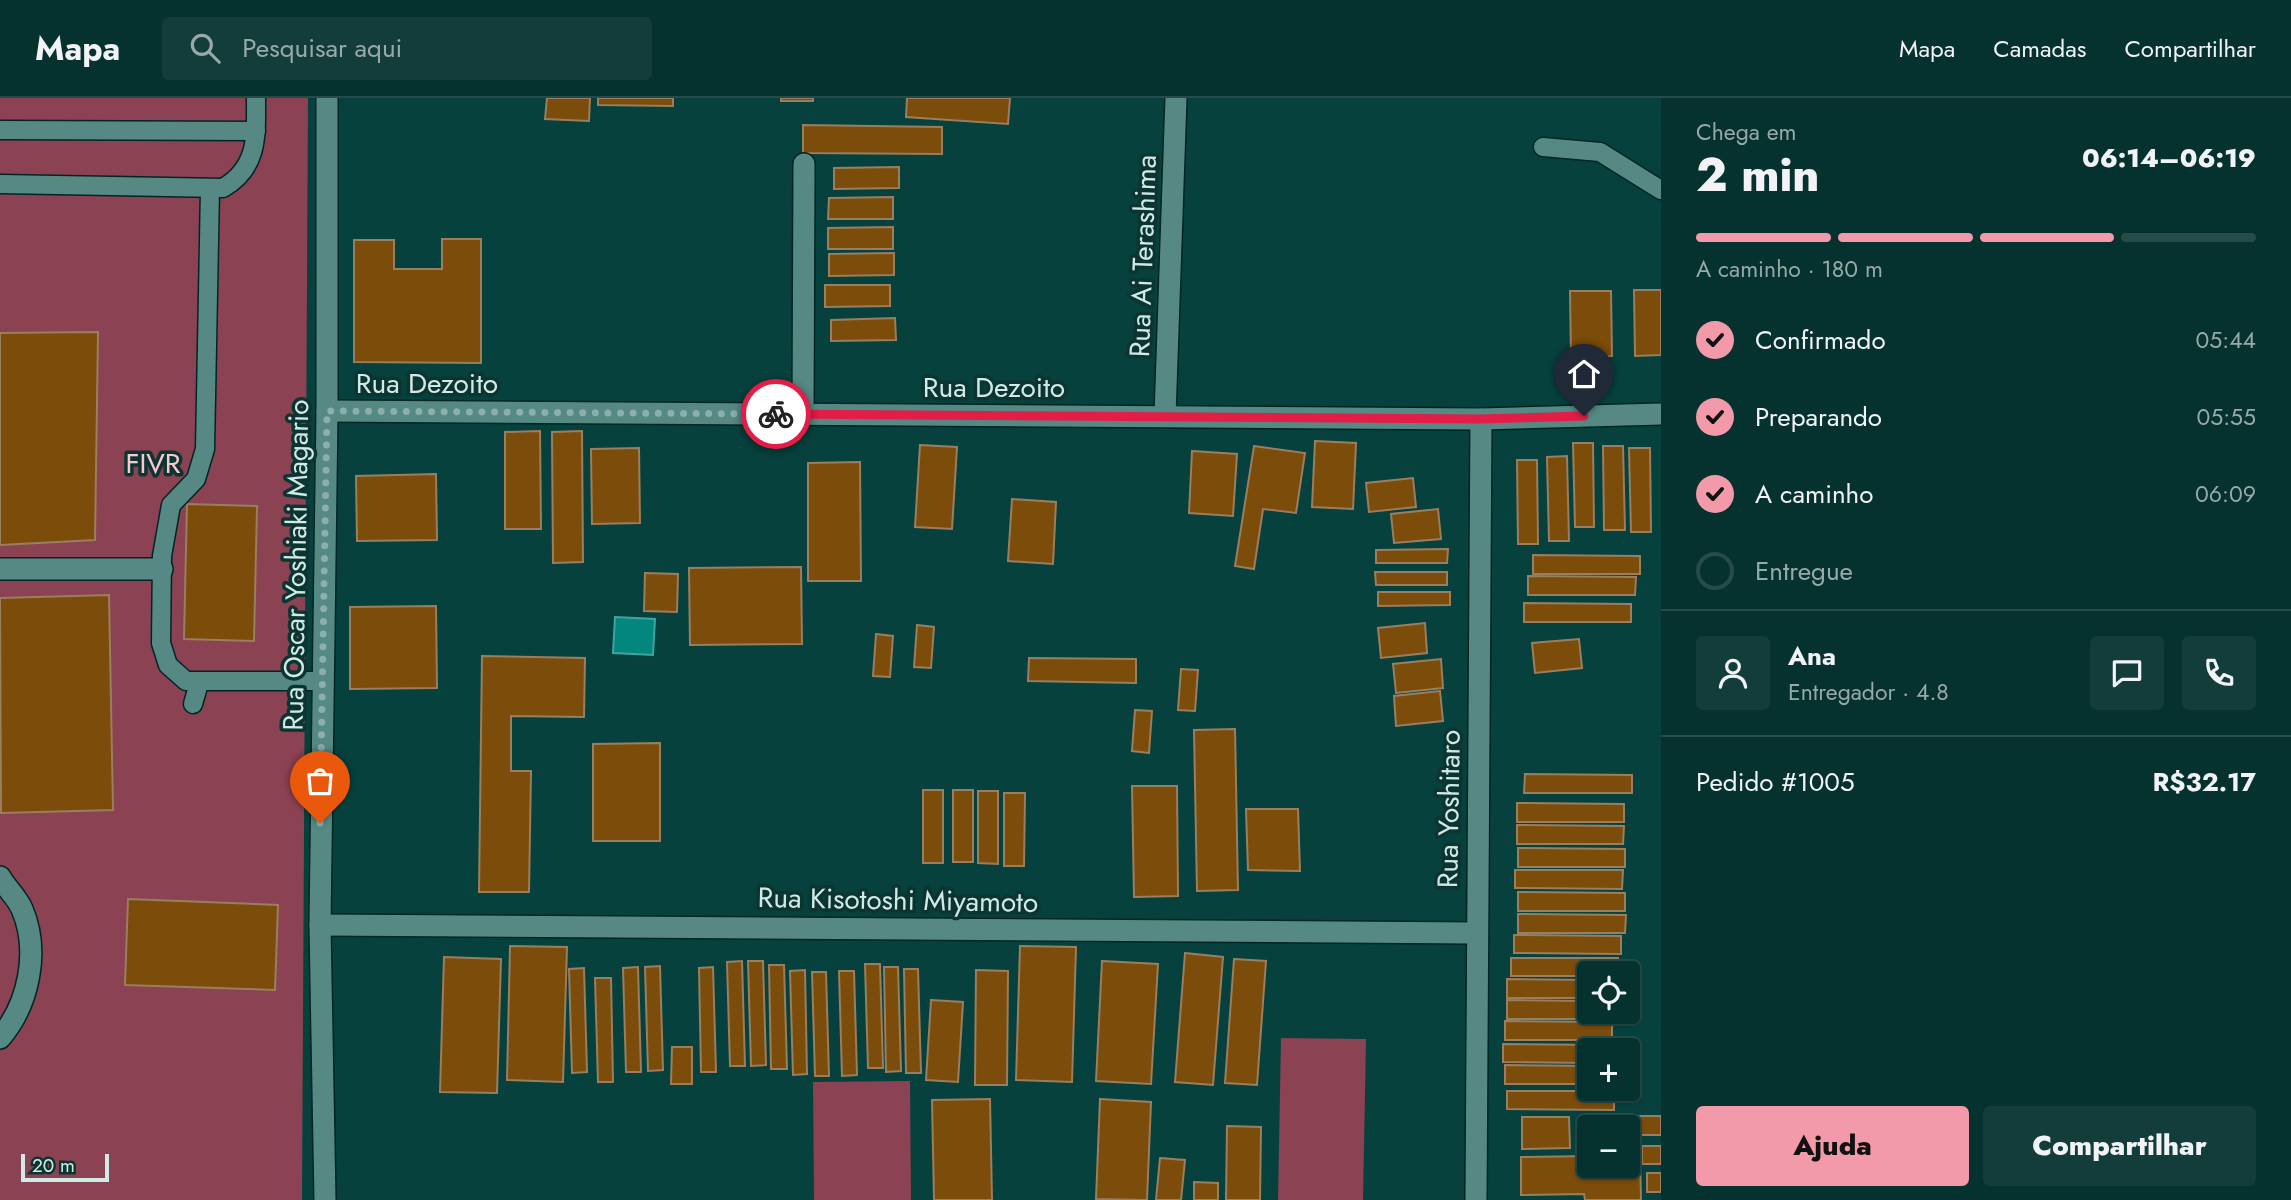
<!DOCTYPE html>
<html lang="pt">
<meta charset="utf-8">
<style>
body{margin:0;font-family:Jost,sans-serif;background:#133d3a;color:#f1f3f6;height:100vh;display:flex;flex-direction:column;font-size:26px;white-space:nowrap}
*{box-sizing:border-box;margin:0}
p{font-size:23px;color:#97a9aa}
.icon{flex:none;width:38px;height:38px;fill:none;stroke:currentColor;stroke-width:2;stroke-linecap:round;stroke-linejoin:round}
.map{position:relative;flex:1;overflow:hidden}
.drawer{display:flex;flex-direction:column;background:#05312e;width:630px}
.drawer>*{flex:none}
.buttons{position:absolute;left:1577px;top:863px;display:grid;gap:14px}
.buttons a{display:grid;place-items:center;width:63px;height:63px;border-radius:7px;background:#05312e;box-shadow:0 2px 5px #0004,0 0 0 2px #264c4a;font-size:35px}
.scale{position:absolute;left:21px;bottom:18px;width:88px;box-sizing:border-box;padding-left:7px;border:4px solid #d0eae7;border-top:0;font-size:19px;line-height:24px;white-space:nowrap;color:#d0eae7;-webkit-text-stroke:5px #0c3532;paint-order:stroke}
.pin{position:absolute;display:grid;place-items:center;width:60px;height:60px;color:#fff;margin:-72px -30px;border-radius:50% 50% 50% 0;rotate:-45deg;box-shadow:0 0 7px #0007}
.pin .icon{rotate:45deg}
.courier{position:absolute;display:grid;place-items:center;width:70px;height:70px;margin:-35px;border:5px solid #e11d48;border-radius:50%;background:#fff;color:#222;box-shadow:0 2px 9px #0007}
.overview em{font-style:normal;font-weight:800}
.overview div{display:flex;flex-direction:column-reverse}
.overview{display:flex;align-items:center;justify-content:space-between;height:119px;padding:0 35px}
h1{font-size:46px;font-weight:800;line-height:52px}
.bar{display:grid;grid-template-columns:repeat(4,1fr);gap:10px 7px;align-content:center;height:84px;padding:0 35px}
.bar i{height:9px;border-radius:5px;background:#264c4a}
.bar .on{background:#f39aaa}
.bar p{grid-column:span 4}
.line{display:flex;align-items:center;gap:18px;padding:0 35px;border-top:2px solid #264c4a}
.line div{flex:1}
.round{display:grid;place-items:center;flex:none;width:74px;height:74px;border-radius:7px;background:#133d3a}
ol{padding:0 35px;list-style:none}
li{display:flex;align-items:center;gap:21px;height:77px}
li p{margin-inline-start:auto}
li .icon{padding:7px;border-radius:50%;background:#f39aaa;color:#111;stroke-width:4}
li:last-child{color:#97a9aa}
li i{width:38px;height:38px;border:4px solid #264c4a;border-radius:50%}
.primary-button{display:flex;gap:14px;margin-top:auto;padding:14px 35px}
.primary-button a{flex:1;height:80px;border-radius:7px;background:#f39aaa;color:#111;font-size:28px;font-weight:800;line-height:80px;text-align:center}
.primary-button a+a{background:#133d3a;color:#f1f3f6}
header{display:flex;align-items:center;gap:42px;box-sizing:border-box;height:98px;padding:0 35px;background:#05312e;border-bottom:2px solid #264c4a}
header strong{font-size:33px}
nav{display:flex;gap:38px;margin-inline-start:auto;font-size:24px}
.search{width:490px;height:63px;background:#133d3a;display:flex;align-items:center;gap:18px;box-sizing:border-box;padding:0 24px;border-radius:7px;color:#97a9aa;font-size:26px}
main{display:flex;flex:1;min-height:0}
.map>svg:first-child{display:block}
.green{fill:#8b4252}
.water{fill:#03867e;stroke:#40a49e;stroke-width:2}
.building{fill:#7b4c0a;stroke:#9a7e60;stroke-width:2}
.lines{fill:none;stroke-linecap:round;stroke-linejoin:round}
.lane-casing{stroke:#002623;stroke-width:21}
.street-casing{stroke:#002623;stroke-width:24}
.lane{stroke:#568984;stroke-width:18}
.street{stroke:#568984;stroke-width:21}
.done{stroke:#8aafac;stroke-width:7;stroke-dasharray:0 12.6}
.route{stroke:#e11d48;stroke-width:9}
.labels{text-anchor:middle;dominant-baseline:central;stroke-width:7;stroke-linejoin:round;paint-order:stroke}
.street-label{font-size:28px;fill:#d0eae7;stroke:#0c3532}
.park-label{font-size:28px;fill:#fdc8d0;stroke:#0c3532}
</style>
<header>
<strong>Mapa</strong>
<div class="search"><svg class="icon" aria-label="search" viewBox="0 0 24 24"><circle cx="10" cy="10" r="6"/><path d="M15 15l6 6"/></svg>Pesquisar aqui</div>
<nav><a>Mapa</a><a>Camadas</a><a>Compartilhar</a></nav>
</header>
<main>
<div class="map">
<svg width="1661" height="1102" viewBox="0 0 1661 1102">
<rect width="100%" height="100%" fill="#07413d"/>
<g class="green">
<path d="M 0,0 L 308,0 L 302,1102 L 0,1102 Z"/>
<path d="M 1281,940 L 1366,941 L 1363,1102 L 1278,1102 Z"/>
<path d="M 910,983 L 911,1102 L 814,1102 L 813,984 Z"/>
</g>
<path class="water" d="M 615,519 L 655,521 L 653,557 L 613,555 Z"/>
<g class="building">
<path d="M 547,0 L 590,0 L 589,23 L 545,21 Z"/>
<path d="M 598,0 L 673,0 L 673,8 L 598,7 Z"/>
<rect x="781" y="0" width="32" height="3"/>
<path d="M 907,0 L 1010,0 L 1008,26 L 906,19 Z"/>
<path d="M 803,27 L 942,29 L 942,56 L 803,55 Z"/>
<path d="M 899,69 L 899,90 L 834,91 L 834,70 Z"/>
<path d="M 893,99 L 893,121 L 828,121 L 829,100 Z"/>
<path d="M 893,129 L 893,151 L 828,151 L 828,130 Z"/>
<path d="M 442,141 L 481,141 L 481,265 L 354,264 L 354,142 L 394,142 L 394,171 L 442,171 Z"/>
<path d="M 894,155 L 894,177 L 829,178 L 829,156 Z"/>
<path d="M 825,187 L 890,187 L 890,208 L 825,209 Z"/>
<path d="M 1634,192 L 1661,192 L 1661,257 L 1635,258 Z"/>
<path d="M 1570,193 L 1611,193 L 1612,258 L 1571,259 Z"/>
<path d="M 895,220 L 896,242 L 831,243 L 831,222 Z"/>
<path d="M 98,234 L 95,442 L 0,447 L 0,235 Z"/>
<path d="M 540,333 L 541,431 L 505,431 L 505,334 Z"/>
<path d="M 582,333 L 583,464 L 553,465 L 552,334 Z"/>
<path d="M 1315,343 L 1356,345 L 1353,411 L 1312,409 Z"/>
<path d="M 1573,345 L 1593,345 L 1594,429 L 1575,429 Z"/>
<path d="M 920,347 L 957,349 L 952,431 L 915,429 Z"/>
<path d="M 1254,348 L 1305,355 L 1296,415 L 1263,411 L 1254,471 L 1235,468 Z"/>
<path d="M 1603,348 L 1623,348 L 1625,432 L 1604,432 Z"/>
<path d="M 639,350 L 640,425 L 592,426 L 591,351 Z"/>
<path d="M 1629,350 L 1650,350 L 1651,434 L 1631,434 Z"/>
<path d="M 1192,353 L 1237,356 L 1233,418 L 1189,415 Z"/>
<path d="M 1567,358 L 1569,443 L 1549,443 L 1547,359 Z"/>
<path d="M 1517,362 L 1537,362 L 1538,446 L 1518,446 Z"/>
<path d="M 860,364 L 861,483 L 808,483 L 808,365 Z"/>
<path d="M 436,376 L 437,442 L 357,443 L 356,378 Z"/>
<path d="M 1413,380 L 1416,409 L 1369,414 L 1366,385 Z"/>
<path d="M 1012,401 L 1056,404 L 1053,466 L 1008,463 Z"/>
<path d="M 187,406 L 257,408 L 254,543 L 184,541 Z"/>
<path d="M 1438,411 L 1441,441 L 1394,445 L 1391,416 Z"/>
<path d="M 1448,451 L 1447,465 L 1376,465 L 1376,452 Z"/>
<path d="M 1533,457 L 1640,458 L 1640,476 L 1533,476 Z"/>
<path d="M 801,469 L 802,546 L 690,547 L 689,470 Z"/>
<path d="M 1375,474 L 1447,474 L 1447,487 L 1376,487 Z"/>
<path d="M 645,475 L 678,476 L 677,514 L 644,513 Z"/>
<path d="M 1528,478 L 1636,479 L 1635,497 L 1528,497 Z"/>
<path d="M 1378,494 L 1450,494 L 1450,507 L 1378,508 Z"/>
<path d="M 109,497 L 113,712 L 1,715 L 0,500 Z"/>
<path d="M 1524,505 L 1631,506 L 1631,524 L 1524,524 Z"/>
<path d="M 436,508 L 437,590 L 350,591 L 350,509 Z"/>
<path d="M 1425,525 L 1427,555 L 1381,560 L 1378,530 Z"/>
<path d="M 917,527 L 934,529 L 931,570 L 914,569 Z"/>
<path d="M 876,536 L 893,538 L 890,579 L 873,578 Z"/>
<path d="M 1579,541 L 1582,570 L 1535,575 L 1532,545 Z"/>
<path d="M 482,558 L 585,560 L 584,619 L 511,618 L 511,673 L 531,673 L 529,794 L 479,794 Z"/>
<path d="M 1029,560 L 1136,561 L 1136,585 L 1028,583 Z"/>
<path d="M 1441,561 L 1443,590 L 1396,595 L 1393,566 Z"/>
<path d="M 1181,571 L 1198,572 L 1195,613 L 1178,612 Z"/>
<path d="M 1440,593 L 1443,623 L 1396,628 L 1394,598 Z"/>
<path d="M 1135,612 L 1152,613 L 1149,655 L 1132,653 Z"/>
<path d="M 1235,631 L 1238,792 L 1197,793 L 1194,632 Z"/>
<path d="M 660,645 L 660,743 L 593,743 L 593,646 Z"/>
<path d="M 1525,676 L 1632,677 L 1632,695 L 1524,695 Z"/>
<path d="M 1132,688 L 1177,688 L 1178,798 L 1134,799 Z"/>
<rect x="923" y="692" width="20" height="73"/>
<rect x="953" y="692" width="20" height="72"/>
<path d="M 978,693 L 998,693 L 998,766 L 978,765 Z"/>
<path d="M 1004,695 L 1025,695 L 1024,768 L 1004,768 Z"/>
<path d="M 1517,705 L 1624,706 L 1624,724 L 1517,724 Z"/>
<path d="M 1246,711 L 1298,711 L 1300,773 L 1248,772 Z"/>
<path d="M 1517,727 L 1624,728 L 1623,746 L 1517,746 Z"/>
<path d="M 1518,750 L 1625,751 L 1625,769 L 1518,769 Z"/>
<path d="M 1515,772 L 1623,772 L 1622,791 L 1515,790 Z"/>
<path d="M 1518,794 L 1625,795 L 1625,813 L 1518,813 Z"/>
<path d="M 128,801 L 278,807 L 275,892 L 125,887 Z"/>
<path d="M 1518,816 L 1626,817 L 1625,835 L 1518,835 Z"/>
<path d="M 1514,837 L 1621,838 L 1621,856 L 1514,855 Z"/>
<path d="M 510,848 L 567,849 L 563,984 L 507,982 Z"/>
<path d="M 1020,848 L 1076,849 L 1072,984 L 1016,982 Z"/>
<path d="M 1185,855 L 1223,859 L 1213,987 L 1175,984 Z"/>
<path d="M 444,859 L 501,861 L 497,995 L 440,994 Z"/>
<path d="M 1511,860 L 1618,860 L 1618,875 L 1589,875 L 1589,878 L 1511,878 Z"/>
<path d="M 1234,861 L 1266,863 L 1257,987 L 1225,985 Z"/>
<path d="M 742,863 L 745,968 L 730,968 L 727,864 Z"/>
<path d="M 748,863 L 763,863 L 766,967 L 751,968 Z"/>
<path d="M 1102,863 L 1158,866 L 1151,986 L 1096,983 Z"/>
<path d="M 865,866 L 880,866 L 883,970 L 868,970 Z"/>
<path d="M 769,867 L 784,867 L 787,971 L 771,971 Z"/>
<path d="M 660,868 L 663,972 L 648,973 L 645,869 Z"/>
<path d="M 638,869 L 641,974 L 626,974 L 623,870 Z"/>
<path d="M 713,869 L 716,974 L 701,974 L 699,870 Z"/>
<path d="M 884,869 L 898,869 L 901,973 L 886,974 Z"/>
<path d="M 584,870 L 587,974 L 572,975 L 569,871 Z"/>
<path d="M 904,871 L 918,871 L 921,975 L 906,975 Z"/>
<path d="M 805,872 L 807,976 L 793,977 L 790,873 Z"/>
<path d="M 976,872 L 1008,873 L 1007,987 L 975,987 Z"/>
<path d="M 839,873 L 854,873 L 857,977 L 842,978 Z"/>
<path d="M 812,874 L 826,874 L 829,978 L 815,978 Z"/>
<path d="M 595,880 L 611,880 L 613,984 L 598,984 Z"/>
<path d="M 1507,881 L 1589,882 L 1589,900 L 1507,900 Z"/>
<path d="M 931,902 L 963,904 L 958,984 L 926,982 Z"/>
<path d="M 1507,902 L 1589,903 L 1589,914 L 1614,914 L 1614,921 L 1507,921 Z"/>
<path d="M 1505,923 L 1612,924 L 1612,942 L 1505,942 Z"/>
<path d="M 1503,946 L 1611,947 L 1611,952 L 1589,952 L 1589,965 L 1503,964 Z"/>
<path d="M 672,949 L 692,949 L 692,986 L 671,986 Z"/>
<path d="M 1505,967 L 1589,968 L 1589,986 L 1505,986 Z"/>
<path d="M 1507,993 L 1614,993 L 1614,1012 L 1507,1011 Z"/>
<path d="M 990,1001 L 992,1102 L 934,1102 L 932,1002 Z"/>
<path d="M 1100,1001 L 1151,1004 L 1147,1102 L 1096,1101 Z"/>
<rect x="1630" y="1018" width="31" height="19"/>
<path d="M 1522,1019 L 1569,1019 L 1570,1050 L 1522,1051 Z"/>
<path d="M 1227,1028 L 1261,1029 L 1260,1102 L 1226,1102 Z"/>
<rect x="1642" y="1048" width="19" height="18"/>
<path d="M 1628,1057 L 1640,1057 L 1641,1102 L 1585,1102 L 1584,1096 L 1521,1097 L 1521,1059 L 1589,1058 L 1589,1068 L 1628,1068 Z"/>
<path d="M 1160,1060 L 1185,1062 L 1181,1102 L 1156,1102 Z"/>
<rect x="1647" y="1075" width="14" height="19"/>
<path d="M 1194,1084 L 1218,1085 L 1218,1102 L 1194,1102 Z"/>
</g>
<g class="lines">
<g class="lane-casing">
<g id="lane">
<path d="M 0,32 L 256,33"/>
<path d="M 1543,49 L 1600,54 L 1661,92"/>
<path d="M 0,86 L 223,90 C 259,69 256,37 256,0"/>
<path d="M 210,91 L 205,351 L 196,381 L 171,407 L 162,458 L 161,545 L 168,567 L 186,583 L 321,583"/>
<path d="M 193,606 L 199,585"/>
</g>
</g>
<g class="street-casing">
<g id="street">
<path d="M 327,313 L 1481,321 L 1661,316"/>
<path d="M 803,316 L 804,66"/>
<path d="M 1165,318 L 1176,0"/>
<path d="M 0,471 L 162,471"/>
<path d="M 0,779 C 6,790 17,799 22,811 C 40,853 29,906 0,940"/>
<path d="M 320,827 L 1475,835"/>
<path d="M 325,1102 L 320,827 L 327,313 L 327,0"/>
<path d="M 1476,1102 L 1481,321"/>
</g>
</g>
<use href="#lane" class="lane"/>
<use href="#street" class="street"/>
</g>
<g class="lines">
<path class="done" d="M 320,725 L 327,313 L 776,316"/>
<path class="route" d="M 776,316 L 1481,321 L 1584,318"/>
</g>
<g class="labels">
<g class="street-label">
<text transform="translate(1143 158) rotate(-88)">Rua Ai Terashima</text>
<text x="427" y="285">Rua Dezoito</text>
<text x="994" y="289">Rua Dezoito</text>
<text transform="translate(296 467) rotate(-89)">Rua Oscar Yoshiaki Magario</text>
<text transform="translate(1449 711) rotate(-89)">Rua Yoshitaro</text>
<text transform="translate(898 802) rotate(1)">Rua Kisotoshi Miyamoto</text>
</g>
<g class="park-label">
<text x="153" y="365">FIVR</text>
</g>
</g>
</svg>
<div class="buttons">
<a><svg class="icon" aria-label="locate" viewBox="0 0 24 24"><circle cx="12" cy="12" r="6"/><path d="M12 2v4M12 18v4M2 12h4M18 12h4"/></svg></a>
<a>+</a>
<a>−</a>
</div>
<div class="scale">20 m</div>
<div class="pin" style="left:320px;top:725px;background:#ea580c"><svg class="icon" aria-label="bag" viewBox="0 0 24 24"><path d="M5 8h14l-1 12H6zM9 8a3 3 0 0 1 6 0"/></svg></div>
<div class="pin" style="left:1584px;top:318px;background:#1f2937"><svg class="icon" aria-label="home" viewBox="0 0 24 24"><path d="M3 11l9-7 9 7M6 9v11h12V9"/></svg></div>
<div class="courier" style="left:776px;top:316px"><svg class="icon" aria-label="bike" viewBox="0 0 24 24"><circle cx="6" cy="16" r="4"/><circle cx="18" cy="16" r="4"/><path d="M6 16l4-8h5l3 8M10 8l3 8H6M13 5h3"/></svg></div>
</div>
<section class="drawer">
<div class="overview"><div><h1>2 min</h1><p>Chega em</p></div><em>06:14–06:19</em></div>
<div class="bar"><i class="on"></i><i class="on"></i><i class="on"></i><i></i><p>A caminho · 180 m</p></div>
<ol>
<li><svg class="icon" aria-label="check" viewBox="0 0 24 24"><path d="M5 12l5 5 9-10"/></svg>Confirmado<p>05:44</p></li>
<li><svg class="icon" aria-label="check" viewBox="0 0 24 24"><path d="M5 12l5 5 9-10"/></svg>Preparando<p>05:55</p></li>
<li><svg class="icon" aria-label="check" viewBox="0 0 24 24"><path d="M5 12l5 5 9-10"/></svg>A caminho<p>06:09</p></li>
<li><i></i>Entregue</li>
</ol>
<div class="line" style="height:126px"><a class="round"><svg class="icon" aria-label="person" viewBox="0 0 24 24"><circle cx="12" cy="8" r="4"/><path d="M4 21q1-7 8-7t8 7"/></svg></a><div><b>Ana</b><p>Entregador · 4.8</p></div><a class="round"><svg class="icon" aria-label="chat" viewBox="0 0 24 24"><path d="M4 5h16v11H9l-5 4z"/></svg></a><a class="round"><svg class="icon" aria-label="phone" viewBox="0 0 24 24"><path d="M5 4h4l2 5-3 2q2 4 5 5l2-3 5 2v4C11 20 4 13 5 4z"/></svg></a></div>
<div class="line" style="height:91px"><div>Pedido #1005</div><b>R$32.17</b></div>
<div class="primary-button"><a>Ajuda</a><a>Compartilhar</a></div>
</section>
</main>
